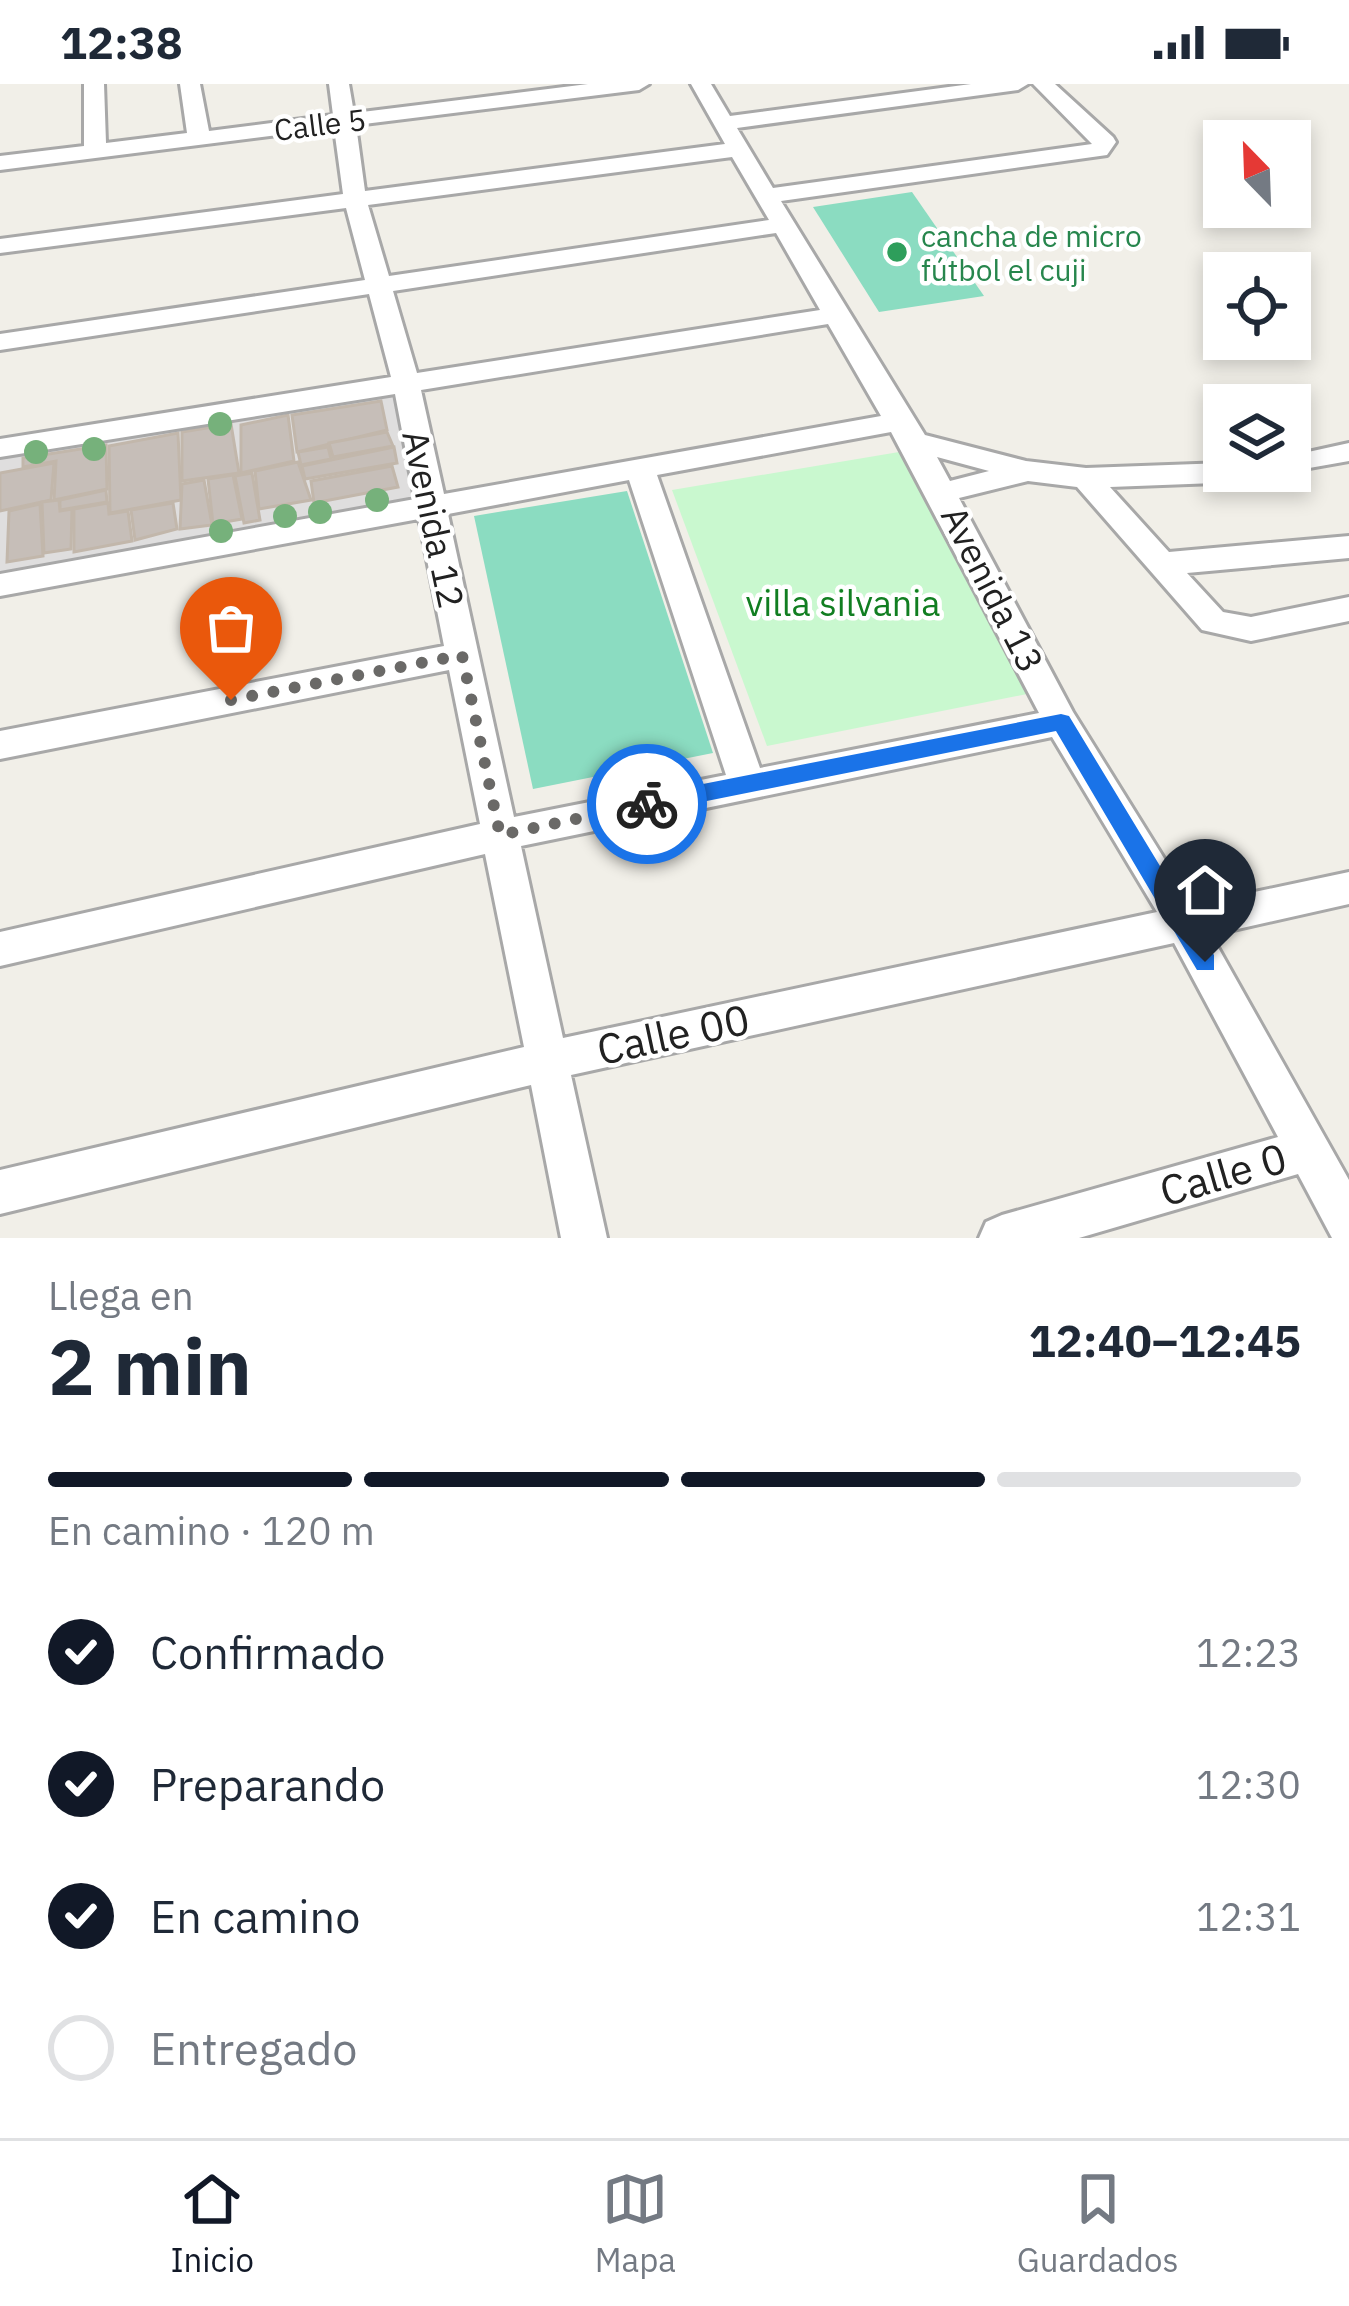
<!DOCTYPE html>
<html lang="es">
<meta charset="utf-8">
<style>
body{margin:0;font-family:"IBM Plex Sans",sans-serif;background:#f2f2f3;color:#1f2937;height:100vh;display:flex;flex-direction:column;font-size:45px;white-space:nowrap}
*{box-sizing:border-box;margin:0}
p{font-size:39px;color:#747a83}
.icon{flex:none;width:66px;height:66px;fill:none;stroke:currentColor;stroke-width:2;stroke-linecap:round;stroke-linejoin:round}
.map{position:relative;height:1154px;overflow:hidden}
.drawer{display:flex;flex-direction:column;background:#fff;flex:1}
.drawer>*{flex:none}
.needle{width:78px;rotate:337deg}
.controls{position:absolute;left:1203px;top:36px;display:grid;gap:24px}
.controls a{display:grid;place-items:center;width:108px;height:108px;border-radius:0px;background:#fff;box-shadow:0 6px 18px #0003;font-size:60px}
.pin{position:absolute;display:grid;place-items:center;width:102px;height:102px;color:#fff;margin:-123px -51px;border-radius:50% 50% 50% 0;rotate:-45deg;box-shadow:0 0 12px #0007}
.pin .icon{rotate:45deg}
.courier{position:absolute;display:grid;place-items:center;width:120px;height:120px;margin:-60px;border:9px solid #1a73e8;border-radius:50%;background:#fff;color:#222;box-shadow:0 3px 15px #0007}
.headline em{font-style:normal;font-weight:700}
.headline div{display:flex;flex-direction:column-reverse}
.headline{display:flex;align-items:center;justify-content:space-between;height:204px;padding:0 48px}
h1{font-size:78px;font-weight:700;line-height:90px}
.bar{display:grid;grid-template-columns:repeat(4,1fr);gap:18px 12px;align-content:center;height:144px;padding:0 48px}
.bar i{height:15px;border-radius:9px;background:#e0e1e3}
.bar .current{background:#111827}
.bar p{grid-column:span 4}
ol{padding:0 48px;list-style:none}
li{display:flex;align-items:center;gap:36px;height:132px}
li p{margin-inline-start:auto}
li .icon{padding:12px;border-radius:50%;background:#111827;color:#fff;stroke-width:4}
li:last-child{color:#747a83}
li i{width:66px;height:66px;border:6px solid #e0e1e3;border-radius:50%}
.status{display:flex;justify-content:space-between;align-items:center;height:84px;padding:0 60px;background:#fff;direction:ltr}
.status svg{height:33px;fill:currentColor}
.tab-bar{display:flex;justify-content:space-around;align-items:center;height:168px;border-top:3px solid #e0e1e3;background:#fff;font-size:33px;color:#747a83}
.tab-bar a{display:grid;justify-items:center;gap:6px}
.tab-bar .current{color:#111827}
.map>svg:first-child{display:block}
.residential{fill:#dfdede}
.park{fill:#c9f8cf}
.pitch{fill:#8bdcc1}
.building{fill:#c6beb8;stroke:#c2b7ab;stroke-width:3}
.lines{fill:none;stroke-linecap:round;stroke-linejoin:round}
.minor-casing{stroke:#a8a8a8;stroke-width:6}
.minor{fill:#fff;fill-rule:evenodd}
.tree{fill:#76b17b}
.route{fill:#1a73e8}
.done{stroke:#6a6967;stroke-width:12;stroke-dasharray:0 21.6}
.leisure-dot{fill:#2e9e5b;stroke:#fff;stroke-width:4.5}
.labels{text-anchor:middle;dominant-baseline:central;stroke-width:9;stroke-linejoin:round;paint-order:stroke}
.far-street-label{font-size:30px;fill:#212121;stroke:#fff}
.far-leisure-label{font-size:30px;fill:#27864d;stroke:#fff;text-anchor:start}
.street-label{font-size:36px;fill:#212121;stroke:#fff}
.park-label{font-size:36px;fill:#117e21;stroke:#fff}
.near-street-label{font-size:42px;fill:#212121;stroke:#fff}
</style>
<div class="status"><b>12:38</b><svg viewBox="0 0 49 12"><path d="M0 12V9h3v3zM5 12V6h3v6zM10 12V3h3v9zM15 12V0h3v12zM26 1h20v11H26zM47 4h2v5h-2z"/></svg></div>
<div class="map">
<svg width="1349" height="1154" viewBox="0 0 1349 1154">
<rect width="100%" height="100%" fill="#f1efe8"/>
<path class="residential" d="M 399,306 L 423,417 L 0,494 L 0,370 Z"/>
<path class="park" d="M 899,368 L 1032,609 L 767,662 L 672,406 Z"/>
<g class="pitch">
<path d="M 912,108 L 984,212 L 879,228 L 813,123 Z"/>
<path d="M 627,407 L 713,669 L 533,705 L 474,432 Z"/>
</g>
<g class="building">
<path d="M 381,317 L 387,346 L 297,368 L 292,331 Z"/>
<path d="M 288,331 L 294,377 L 241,389 L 241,341 Z"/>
<path d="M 231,340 L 239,389 L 182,397 L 182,348 Z"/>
<path d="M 387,348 L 393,362 L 333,373 L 329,359 Z"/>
<path d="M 178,349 L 181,416 L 110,429 L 109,362 Z"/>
<path d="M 106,361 L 107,405 L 54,416 L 56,377 L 23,383 L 23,374 Z"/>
<path d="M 328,363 L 331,375 L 301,381 L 298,368 Z"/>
<path d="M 394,363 L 397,379 L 305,395 L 302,382 Z"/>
<path d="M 298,378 L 311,416 L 259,425 L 255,387 Z"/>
<path d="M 54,379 L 51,416 L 0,427 L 0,389 Z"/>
<path d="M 392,382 L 398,403 L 314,419 L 311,397 Z"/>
<path d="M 252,389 L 260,436 L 244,439 L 235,392 Z"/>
<path d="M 233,391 L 242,435 L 213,440 L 208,395 Z"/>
<path d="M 204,396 L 212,441 L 180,445 L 182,400 Z"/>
<path d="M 106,406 L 107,418 L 60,426 L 60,416 Z"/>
<path d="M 59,416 L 60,427 L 72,425 L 71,465 L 44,469 L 42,418 Z"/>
<path d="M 108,419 L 109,430 L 128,427 L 132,457 L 74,468 L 74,425 Z"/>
<path d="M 173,419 L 177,445 L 135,456 L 131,426 Z"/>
<path d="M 40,420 L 43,472 L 7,478 L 9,427 Z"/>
</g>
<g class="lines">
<g class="minor-casing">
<path id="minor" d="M 84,0 L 104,0 L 106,59 L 187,49 L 180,0 L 200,0 L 209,47 L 333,31 L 329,0 L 349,0 L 354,29 L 588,0 L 649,0 L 639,6 L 356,41 L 365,107 L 725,60 L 691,0 L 711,0 L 730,32 L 971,0 L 1028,0 L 1018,6 L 737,44 L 773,104 L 1092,60 L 1033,0 L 1055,0 L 1113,53 L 1116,58 L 1107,71 L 781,117 L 925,351 L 1026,377 L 1086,384 L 1224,379 L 1224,387 L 1290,387 L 1290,372 L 1349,359 L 1349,377 L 1281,389 L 1268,397 L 1110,403 L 1169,468 L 1349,452 L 1349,474 L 1187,489 L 1223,528 L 1251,533 L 1349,513 L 1349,537 L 1251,557 L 1202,546 L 1077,403 L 1028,397 L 959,414 L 1073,628 L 1193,821 L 1349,788 L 1349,820 L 1211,851 L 1349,1096 L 1349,1154 L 1332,1154 L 1298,1090 L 1079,1154 L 979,1154 L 986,1138 L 1002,1131 L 1278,1053 L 1174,859 L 571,991 L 607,1154 L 561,1154 L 531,1001 L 0,1130 L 0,1086 L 524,963 L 485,770 L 0,882 L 0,848 L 480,740 L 449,586 L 0,675 L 0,647 L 444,562 L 419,435 L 0,512 L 0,490 L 415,415 L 395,310 L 0,373 L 0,355 L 391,293 L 369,210 L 0,266 L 0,250 L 365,196 L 346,124 L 0,169 L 0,155 L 343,110 L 334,44 L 0,86 L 0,72 L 84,62 ZM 732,73 L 769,136 L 389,192 L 368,121 ZM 776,149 L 820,226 L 417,289 L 393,207 ZM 828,240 L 881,332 L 444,410 L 421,306 ZM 891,348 L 1039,629 L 760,684 L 657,391 ZM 937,373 L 989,387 L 950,397 ZM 629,396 L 726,691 L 514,733 L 448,430 ZM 1052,653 L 1157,828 L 563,954 L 521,762 Z"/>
</g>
<use href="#minor" class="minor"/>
</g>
<g class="tree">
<circle cx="220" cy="340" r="12"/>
<circle cx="94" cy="365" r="12"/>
<circle cx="36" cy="368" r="12"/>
<circle cx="377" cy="416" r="12"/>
<circle cx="320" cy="428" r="12"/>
<circle cx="285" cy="432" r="12"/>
<circle cx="221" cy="447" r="12"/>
</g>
<path class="route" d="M 1061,630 L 1069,632 L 1214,871 L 1214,886 L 1197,886 L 1056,647 L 647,729 L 636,720 L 647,711 Z"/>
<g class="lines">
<path class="done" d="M 231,616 L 462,571 L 500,751 L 647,720"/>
</g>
<circle class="leisure-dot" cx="897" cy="168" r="12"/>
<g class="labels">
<g class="far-street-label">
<text transform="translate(320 40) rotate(-7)">Calle 5</text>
</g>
<g class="far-leisure-label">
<text x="921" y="151">cancha de micro<tspan x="921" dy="34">fútbol el cuji</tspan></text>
</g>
<g class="street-label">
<text transform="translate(434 435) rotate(78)">Avenida 12</text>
<text transform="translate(993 505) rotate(63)">Avenida 13</text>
</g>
<g class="park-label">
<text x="843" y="518">villa silvania</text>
</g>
<g class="near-street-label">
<text transform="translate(673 950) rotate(-12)">Calle 00</text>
<text transform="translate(1223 1090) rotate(-16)">Calle 0</text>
</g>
</g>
</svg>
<div class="controls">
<a><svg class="needle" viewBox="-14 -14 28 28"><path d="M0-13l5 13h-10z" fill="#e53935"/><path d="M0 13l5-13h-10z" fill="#747a83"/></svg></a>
<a><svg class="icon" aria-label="locate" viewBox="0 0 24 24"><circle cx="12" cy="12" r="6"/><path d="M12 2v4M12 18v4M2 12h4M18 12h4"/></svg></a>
<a><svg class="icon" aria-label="layers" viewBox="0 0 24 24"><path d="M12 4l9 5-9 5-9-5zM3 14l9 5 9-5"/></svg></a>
</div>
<div class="pin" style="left:231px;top:616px;background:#ea580c"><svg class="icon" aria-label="bag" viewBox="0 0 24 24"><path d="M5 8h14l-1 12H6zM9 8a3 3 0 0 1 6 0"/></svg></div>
<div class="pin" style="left:1205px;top:878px;background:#1f2937"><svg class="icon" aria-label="home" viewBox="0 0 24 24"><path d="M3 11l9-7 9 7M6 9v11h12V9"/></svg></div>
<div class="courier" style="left:647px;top:720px"><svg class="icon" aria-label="bike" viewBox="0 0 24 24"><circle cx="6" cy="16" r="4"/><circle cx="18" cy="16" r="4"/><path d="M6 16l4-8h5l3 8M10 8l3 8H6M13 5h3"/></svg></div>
</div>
<section class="drawer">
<div class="headline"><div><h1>2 min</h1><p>Llega en</p></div><em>12:40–12:45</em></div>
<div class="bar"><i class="current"></i><i class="current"></i><i class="current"></i><i></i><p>En camino · 120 m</p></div>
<ol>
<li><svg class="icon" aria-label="check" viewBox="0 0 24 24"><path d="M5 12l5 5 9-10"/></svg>Confirmado<p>12:23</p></li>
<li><svg class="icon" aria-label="check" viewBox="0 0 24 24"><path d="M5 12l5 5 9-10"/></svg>Preparando<p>12:30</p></li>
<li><svg class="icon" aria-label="check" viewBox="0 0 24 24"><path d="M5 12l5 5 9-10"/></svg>En camino<p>12:31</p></li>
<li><i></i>Entregado</li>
</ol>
</section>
<nav class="tab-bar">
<a class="current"><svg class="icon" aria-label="home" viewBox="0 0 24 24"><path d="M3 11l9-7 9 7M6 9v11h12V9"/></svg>Inicio</a>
<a><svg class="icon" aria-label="map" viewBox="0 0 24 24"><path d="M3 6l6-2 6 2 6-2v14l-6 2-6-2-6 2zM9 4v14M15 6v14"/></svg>Mapa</a>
<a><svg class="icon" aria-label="saved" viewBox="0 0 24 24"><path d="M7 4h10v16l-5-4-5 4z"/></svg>Guardados</a>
</nav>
